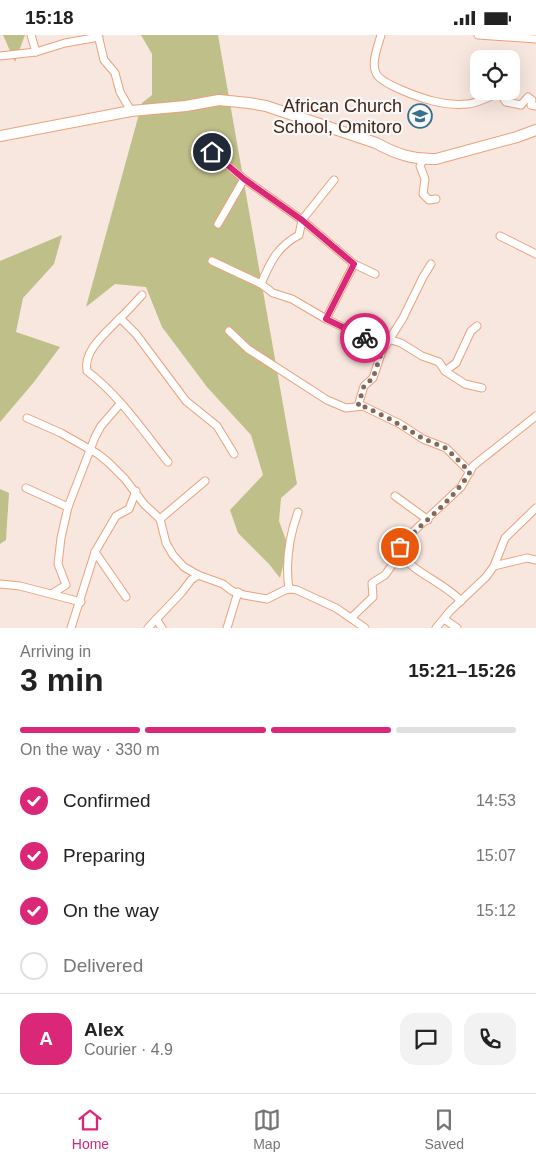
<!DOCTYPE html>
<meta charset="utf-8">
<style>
body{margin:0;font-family:Helvetica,sans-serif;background:#f2f2f2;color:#222;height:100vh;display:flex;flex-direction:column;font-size:19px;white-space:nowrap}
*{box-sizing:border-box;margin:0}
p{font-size:16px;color:#767676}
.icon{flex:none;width:28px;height:28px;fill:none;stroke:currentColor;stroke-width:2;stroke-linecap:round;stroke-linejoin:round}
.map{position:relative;height:593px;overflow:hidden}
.panel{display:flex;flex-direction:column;background:#fff;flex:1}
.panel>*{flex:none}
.tools{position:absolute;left:470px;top:15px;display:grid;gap:10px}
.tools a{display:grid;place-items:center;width:50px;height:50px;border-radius:10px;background:#fff;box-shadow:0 5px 20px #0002;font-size:25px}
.pin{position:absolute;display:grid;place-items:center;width:42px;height:42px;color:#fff;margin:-21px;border:2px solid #fff;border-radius:50%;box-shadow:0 1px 5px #0007}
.courier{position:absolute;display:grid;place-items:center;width:50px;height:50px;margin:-25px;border:4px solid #db2777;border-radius:50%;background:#fff;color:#222;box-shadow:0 1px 6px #0007}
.summary em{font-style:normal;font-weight:700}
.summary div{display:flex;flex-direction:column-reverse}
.summary{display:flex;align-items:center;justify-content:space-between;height:85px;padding:0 20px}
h1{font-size:32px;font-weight:700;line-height:38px}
.bar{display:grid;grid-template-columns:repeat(4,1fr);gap:8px 5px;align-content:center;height:60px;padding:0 20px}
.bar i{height:6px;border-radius:4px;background:#e0e0e0}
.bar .current{background:#db2777}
.bar p{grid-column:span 4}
.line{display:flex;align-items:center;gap:12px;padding:0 20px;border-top:1px solid #e0e0e0}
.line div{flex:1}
.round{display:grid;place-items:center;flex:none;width:52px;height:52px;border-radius:15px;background:#f2f2f2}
ol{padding:0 20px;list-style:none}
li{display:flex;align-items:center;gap:15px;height:55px}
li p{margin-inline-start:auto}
li .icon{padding:5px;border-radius:50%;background:#db2777;color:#fff;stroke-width:4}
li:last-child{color:#767676}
li i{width:28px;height:28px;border:2px solid #e0e0e0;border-radius:50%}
.status{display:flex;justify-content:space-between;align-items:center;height:35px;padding:0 25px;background:#fff;direction:ltr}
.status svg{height:14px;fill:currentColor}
.menu{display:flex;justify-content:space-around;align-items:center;height:70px;border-top:1px solid #e0e0e0;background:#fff;font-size:14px;color:#767676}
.menu a{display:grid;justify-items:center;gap:2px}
.menu .current{color:#db2777}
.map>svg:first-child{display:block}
.green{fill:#bfbf8a}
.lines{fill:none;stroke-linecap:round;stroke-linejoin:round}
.minor-casing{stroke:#eba17b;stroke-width:9}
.secondary-casing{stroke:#eba17b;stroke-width:12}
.minor{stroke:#fff;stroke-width:7}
.secondary{stroke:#fff;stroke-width:10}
.done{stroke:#82695c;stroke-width:5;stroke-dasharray:0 9}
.route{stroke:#db2777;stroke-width:6}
.labels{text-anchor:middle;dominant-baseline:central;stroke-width:4.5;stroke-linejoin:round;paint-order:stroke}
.poi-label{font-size:18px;fill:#432516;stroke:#f8f8f8;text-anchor:end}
</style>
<div class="status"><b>15:18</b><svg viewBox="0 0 49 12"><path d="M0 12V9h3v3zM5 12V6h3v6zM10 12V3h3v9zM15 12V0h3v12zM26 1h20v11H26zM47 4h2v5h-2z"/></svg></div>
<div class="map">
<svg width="536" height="593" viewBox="0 0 536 593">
<rect width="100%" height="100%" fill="#f7e7df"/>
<g class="green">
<path d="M 3,0 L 25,0 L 15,27 Z"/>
<path d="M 141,0 L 218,0 L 297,449 L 281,463 L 279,486 L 288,511 L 280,543 L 269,529 L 238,498 L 230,475 L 263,440 L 251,400 L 207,352 L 162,292 L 146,252 L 115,249 L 86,272 L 142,68 L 152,60 L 152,19 Z"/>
<path d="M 62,200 L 54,229 L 23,263 L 16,297 L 60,312 L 34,347 L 0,387 L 0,226 Z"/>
<path d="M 0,454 L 9,458 L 6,505 L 0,509 Z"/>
</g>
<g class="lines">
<g class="minor-casing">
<g id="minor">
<path d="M 31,0 L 36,17"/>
<path d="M 98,0 L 104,25 L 115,38 L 120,57 L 131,76"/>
<path d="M 381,0 C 378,11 371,27 376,38 C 380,49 421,63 433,66 C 444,69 457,70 468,69 C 479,68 489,61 500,58 L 506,67 L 521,70 L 528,62 L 532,65 L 531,70 L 536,71"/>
<path d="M 478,0 L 536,4"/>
<path d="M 0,21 L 36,17 L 65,8 L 99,2"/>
<path d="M 212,117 L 244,144 L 302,185 L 354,229 L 375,239"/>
<path d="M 423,125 L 420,131 L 425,144 L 423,159 L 429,165 L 436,164"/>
<path d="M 218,189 L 244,144"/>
<path d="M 500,201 L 536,219"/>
<path d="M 212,226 L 261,249 L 273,258 L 292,264 L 326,284 L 359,300 L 382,316"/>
<path d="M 261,249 C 270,227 278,211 299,200 L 302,185 L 334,145"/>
<path d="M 142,260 C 134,269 126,278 117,286 C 105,299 83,316 87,336 C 119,360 143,396 168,427"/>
<path d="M 120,283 L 136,299 L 186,366 L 217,391 L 234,419"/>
<path d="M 326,284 L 354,229"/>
<path d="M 229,296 L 248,314 L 327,365 L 346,373 L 363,371 L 400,389 L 423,404 L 446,413 L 470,437"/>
<path d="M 388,304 L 401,308 L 422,321 L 439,327 L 445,336 L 465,349 L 482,353"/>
<path d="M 445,336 L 456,328 L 471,296 L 477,291"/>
<path d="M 358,371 L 364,351 L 373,343 L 382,316 L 403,283 L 423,242 L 431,229"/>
<path d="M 27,383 L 61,398 L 98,419 L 109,428 L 125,444 L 144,469 L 160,484 L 166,508 L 173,520 L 184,532 L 198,540 L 223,549 L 232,556 L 244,560 L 267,564 L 285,555 L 291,554 L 297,555 L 336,573 L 365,593"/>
<path d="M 26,453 L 68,472"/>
<path d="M 395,461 L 428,485"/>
<path d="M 160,484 L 205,446"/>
<path d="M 95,517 L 126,562"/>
<path d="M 400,519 C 416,539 443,547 461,566"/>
<path d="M 494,531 L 527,523 L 536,525"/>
<path d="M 0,549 L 20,551 L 81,567"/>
<path d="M 289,554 C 285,527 289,502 298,477"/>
<path d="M 53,558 L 66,550 L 58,529 L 61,503 L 68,472 L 95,402 L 101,391 L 120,369"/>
<path d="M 351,583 L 373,562 L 372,548 L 385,540 L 400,519 L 401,512 L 415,495 L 461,452 L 473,431 L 536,381"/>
<path d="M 156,584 L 162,593"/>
<path d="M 444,584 L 457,593"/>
<path d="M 71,593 L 95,517 L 116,481 L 129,474 L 136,456"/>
<path d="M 148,593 L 182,557 L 191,545 L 198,540"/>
<path d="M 227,593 L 238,557"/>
<path d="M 436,593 L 450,576 L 486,542 L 494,531 L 505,503 L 536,473"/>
</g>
</g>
<g class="secondary-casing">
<path id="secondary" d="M 0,101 L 131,76 L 186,71 L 219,65 L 249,68 L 266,71 L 376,108 C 396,119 414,125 436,124 L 517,102 L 536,95"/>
</g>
<use href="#minor" class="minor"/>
<use href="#secondary" class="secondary"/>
</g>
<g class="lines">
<path class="done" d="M 365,303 L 382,316 L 373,343 L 364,351 L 358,371 L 363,371 L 388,383 L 424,404 L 446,413 L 470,437 C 452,467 423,486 400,512"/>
<path class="route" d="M 212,117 L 244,144 L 302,185 L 354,229 L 326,284 L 365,303"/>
</g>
<defs>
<g id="school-ring" transform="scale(1.25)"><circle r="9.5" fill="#f8f8f8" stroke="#367089" stroke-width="1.5"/><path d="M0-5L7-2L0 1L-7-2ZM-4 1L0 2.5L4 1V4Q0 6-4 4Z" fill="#367089"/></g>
</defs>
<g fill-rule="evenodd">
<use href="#school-ring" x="420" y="81"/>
</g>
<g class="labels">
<g class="poi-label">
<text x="402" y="71">African Church<tspan x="402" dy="21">School, Omitoro</tspan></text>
</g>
</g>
</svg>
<div class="tools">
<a><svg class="icon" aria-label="locate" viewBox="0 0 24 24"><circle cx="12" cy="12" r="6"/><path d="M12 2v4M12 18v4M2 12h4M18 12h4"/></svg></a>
</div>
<div class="pin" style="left:400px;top:512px;background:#ea580c"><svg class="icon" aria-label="bag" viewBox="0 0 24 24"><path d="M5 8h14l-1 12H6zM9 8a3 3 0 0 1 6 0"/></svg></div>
<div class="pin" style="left:212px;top:117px;background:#1f2937"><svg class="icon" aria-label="home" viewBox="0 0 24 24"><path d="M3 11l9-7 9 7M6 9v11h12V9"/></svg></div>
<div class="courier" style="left:365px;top:303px"><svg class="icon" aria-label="bike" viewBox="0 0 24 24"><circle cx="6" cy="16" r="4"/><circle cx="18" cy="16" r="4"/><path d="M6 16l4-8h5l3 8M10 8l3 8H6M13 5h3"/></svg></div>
</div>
<section class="panel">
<div class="summary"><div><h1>3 min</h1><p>Arriving in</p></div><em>15:21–15:26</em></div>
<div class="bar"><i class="current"></i><i class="current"></i><i class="current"></i><i></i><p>On the way · 330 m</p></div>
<ol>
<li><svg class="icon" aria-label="check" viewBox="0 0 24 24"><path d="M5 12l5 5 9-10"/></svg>Confirmed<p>14:53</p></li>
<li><svg class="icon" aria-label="check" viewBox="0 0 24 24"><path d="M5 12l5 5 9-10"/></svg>Preparing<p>15:07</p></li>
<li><svg class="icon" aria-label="check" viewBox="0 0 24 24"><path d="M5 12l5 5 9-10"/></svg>On the way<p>15:12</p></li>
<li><i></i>Delivered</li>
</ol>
<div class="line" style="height:90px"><b class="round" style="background:#db2777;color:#fff">A</b><div><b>Alex</b><p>Courier · 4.9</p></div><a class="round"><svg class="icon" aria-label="chat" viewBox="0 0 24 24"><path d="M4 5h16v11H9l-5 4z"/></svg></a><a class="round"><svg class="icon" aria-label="phone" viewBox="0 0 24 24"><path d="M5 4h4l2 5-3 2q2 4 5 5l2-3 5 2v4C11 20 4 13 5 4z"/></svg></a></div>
</section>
<nav class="menu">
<a class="current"><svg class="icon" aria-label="home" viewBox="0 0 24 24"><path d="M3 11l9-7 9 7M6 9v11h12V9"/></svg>Home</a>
<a><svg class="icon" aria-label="map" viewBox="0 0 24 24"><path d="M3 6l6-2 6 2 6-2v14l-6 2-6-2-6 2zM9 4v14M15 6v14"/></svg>Map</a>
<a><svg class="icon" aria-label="saved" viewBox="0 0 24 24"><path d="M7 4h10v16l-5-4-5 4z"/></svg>Saved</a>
</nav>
